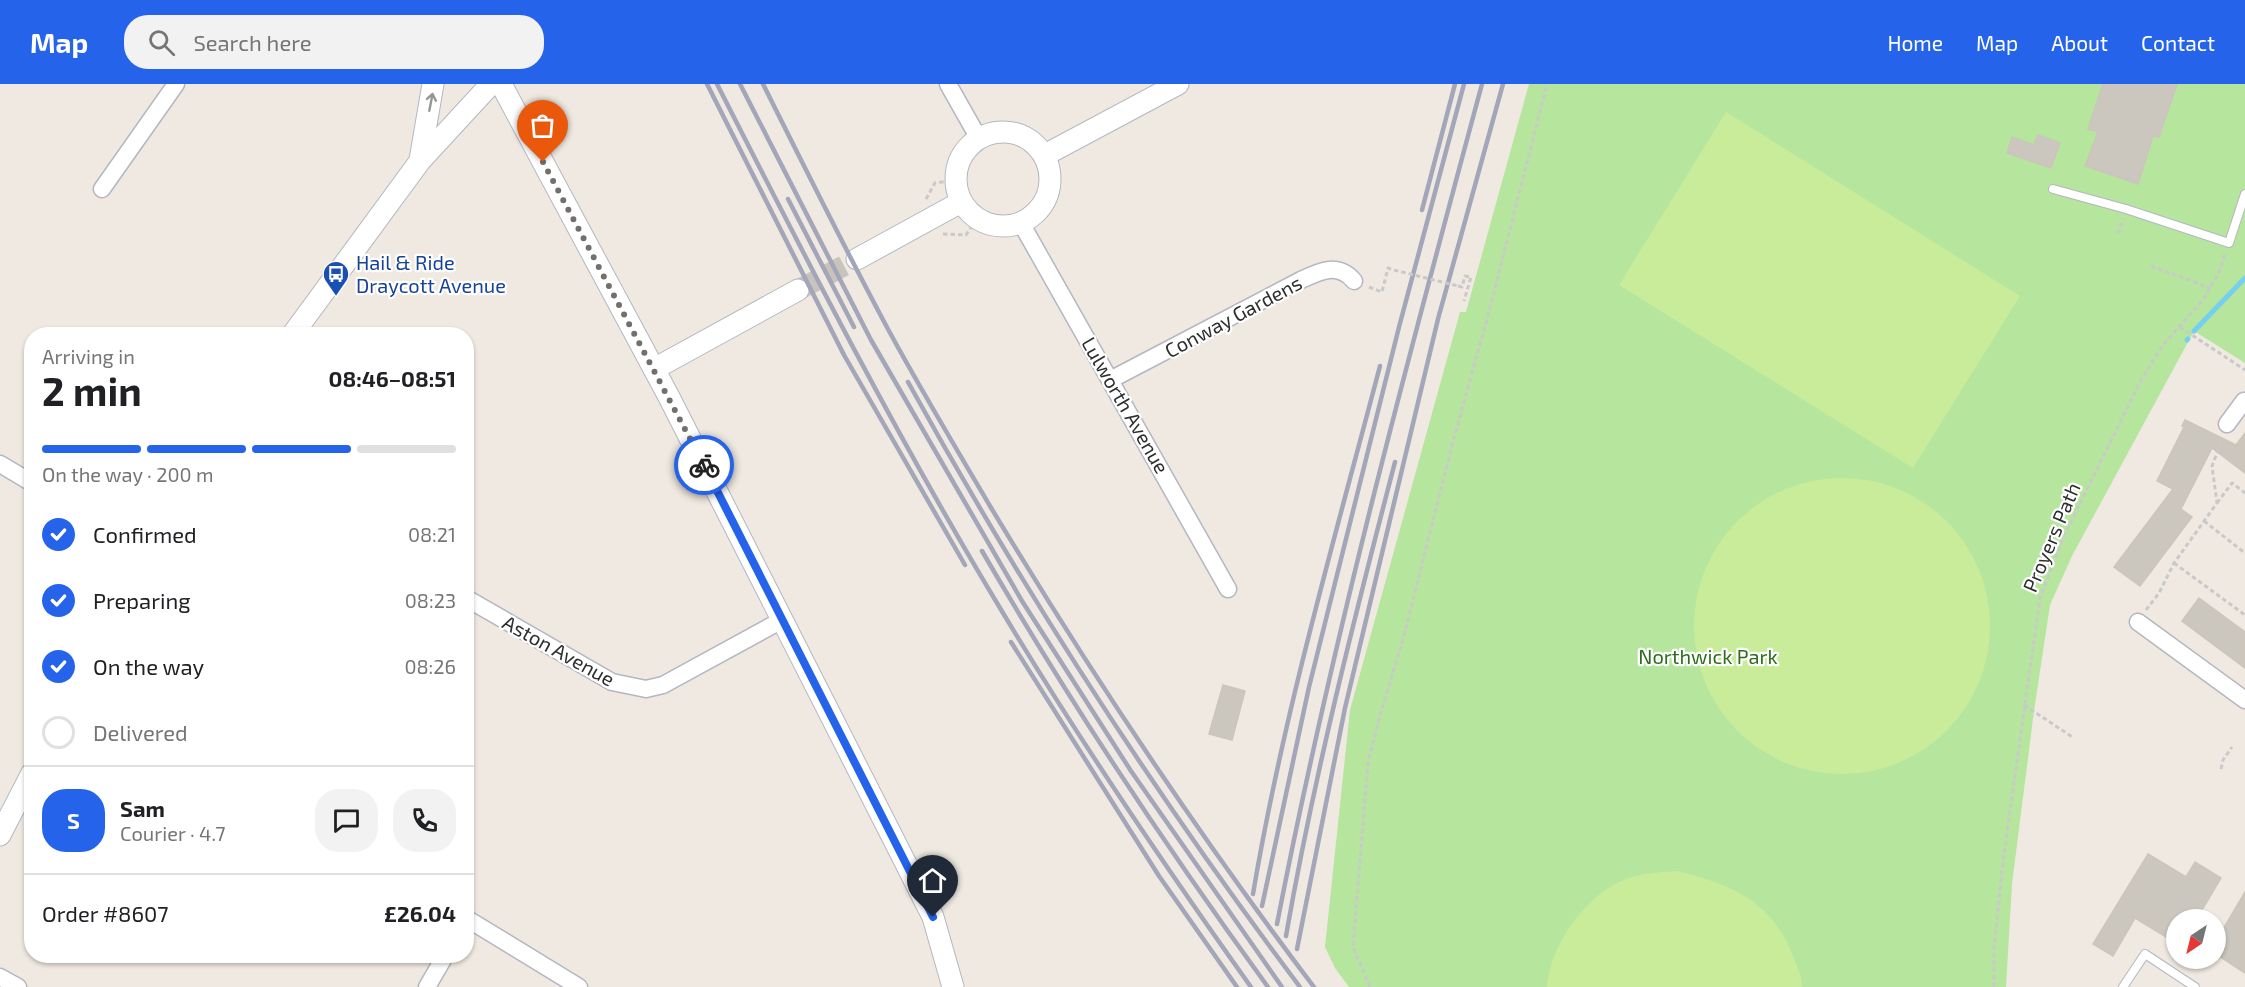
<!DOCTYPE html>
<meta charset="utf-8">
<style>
body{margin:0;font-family:"Exo 2",sans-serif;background:#f2f2f2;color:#202124;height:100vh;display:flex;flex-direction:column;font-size:22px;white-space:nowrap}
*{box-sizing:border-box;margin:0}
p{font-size:20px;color:#757577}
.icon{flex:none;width:33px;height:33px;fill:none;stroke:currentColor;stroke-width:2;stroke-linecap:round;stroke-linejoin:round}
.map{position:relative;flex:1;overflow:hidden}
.panel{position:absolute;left:24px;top:243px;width:450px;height:636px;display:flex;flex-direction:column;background:#fff;border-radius:24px;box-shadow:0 2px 4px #0004}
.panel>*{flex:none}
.needle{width:39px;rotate:215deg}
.tools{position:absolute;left:2166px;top:825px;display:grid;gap:12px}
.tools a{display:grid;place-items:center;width:60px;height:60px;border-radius:50%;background:#fff;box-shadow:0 2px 4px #0004;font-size:30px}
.pin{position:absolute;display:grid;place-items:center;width:51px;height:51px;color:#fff;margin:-62px -26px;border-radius:50% 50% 50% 0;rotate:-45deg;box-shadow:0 0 6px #0007}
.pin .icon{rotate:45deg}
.courier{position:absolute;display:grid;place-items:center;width:60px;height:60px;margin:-30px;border:4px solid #2563eb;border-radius:50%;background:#fff;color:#222;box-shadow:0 2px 8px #0007}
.summary em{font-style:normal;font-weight:700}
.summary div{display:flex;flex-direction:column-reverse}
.summary{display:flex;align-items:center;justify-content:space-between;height:102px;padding:0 18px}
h1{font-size:39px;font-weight:700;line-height:45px}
.bar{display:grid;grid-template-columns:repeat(4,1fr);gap:9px 6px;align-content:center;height:72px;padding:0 18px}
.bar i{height:8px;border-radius:4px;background:#e0e0e0}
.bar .current{background:#2563eb}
.bar p{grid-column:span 4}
.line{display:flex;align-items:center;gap:15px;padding:0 18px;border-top:2px solid #e0e0e0}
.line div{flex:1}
.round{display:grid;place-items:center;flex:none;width:63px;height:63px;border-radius:24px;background:#f2f2f2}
ol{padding:0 18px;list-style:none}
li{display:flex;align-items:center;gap:18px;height:66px}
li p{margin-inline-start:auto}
li .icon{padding:6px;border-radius:50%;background:#2563eb;color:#fff;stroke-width:4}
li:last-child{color:#757577}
li i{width:33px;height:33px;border:3px solid #e0e0e0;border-radius:50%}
header{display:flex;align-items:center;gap:36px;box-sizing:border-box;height:84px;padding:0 30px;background:#2563eb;color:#fff}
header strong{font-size:28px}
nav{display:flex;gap:33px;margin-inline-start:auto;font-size:21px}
.search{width:420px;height:54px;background:#f2f2f2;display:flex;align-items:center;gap:15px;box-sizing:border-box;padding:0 21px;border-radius:24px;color:#757577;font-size:22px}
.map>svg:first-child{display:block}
.green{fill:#b6e59e}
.pitch{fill:#c9ec9a}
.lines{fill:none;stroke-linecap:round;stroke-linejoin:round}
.stream{stroke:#75cff0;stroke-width:5}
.building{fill:#cbc7bf;stroke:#cbc5ba;stroke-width:1.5}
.tertiary-tunnel{stroke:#c8c4bd;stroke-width:21;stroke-dasharray:21 10;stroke-linecap:butt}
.service-casing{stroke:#b4b7c1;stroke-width:10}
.minor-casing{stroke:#b4b7c1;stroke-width:19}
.tertiary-casing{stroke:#b4b7c1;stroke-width:23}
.path{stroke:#c9c9c9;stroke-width:3;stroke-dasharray:4.5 3;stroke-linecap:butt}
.service{stroke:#fff;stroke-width:8}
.minor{stroke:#fff;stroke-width:16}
.tertiary{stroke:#fff;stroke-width:21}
.rail{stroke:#a3a6b8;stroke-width:4.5}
.path-bridge{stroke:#c9c9c9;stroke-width:3;stroke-dasharray:4.5 3;stroke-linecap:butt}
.oneway{stroke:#969696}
.done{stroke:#726f6d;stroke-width:6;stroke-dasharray:0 10.8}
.route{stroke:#2563eb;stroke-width:8}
.labels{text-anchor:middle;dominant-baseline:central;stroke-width:4.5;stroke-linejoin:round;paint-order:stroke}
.transit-label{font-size:20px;fill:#164399;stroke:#fff;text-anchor:start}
.street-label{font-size:20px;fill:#2e2e2e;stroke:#fff}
.park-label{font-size:20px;fill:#2c6e1b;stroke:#fff}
</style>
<header>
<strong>Map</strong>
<div class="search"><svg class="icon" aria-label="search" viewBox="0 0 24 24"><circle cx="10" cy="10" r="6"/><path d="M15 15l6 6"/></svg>Search here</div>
<nav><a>Home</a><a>Map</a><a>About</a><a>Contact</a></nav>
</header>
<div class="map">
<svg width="2245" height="903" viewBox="0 0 2245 903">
<rect width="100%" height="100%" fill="#efe9e1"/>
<path class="green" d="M 1529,0 L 2245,0 L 2245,279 L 2194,247 L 2072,472 L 2050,521 L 2034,627 L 2012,800 L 2006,903 L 1349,903 L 1335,884 L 1325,863 L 1350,626 L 1460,228 L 1466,228 Z"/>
<g class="pitch">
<path d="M 1726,28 L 2020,212 L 1913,384 L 1619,201 Z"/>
<circle cx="1842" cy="542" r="148"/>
<path d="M 1677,787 C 1731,800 1772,817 1793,872 C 1797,882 1802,892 1802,903 L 1547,903 C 1550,861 1586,810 1626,795 C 1643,789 1660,788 1677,787 Z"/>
</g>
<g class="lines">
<g class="stream">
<path d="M 2194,247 L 2245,194"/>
<path d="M 2187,256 L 2188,255"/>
</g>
</g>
<g class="building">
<path d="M 2103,0 L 2177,0 L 2159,53 L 2153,52 L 2138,100 L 2085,82 L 2098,48 L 2088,45 Z"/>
<path d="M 2038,51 L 2060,59 L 2051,84 L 2007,69 L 2012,53 L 2034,61 Z"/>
<path d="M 2185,336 L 2236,361 L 2245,349 L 2245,389 L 2212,364 L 2181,425 L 2192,433 L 2140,502 L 2114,483 L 2173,405 L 2157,397 L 2184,343 L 2182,342 Z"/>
<path d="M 2199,514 L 2245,548 L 2245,584 L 2182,537 Z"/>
<path d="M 1223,601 L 1245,607 L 1232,656 L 1209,650 Z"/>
<path d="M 2148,770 L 2186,793 L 2195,778 L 2221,794 L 2196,836 L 2176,836 L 2176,859 L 2135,834 L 2113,872 L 2093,860 Z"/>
<path d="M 2245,808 L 2245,889 L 2216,870 L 2216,857 Z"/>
</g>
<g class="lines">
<path class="tertiary-tunnel" d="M 798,206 L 857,175"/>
<g class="service-casing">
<g id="service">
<path d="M 2053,105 L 2126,125 L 2229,159 L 2245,110"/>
<path d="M 2123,903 L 2145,870 L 2195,903"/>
</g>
</g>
<g class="minor-casing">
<g id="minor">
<path d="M 948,0 L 978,53"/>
<path d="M 102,105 L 176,0"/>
<path d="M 1021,139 L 1228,505"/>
<path d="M 1112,295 L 1301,196 C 1320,187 1338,178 1354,197"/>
<path d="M 2227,340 L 2244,317 L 2245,318"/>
<path d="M 0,380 L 32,399"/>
<path d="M 466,514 L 612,598 L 646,605 L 663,601 L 782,536"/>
<path d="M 2138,538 L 2245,616"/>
<path d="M 466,834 L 579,903"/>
<path d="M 0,893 L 18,903"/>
<path d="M 427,903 L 445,872"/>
</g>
</g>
<g class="tertiary-casing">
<g id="tertiary">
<path d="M 501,0 L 669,313 L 933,833 L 953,903"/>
<circle cx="1003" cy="95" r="47"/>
<path d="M 1045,71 L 1178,0"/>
<path d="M 420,76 L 433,0"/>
<path d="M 857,175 L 961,118"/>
<path d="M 293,250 L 420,77 L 491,0"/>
<path d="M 654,285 L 798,206"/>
<path d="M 0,751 L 32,689"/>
</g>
</g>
<g class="path">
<path d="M 926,115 L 935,99 L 955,96"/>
<path d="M 943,150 L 966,151 L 977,135"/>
<path d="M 2118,150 L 2123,135"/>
<path d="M 2151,182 L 2210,204"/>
<path d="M 1458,202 L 1462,203 L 1465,192 L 1471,193 L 1464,217"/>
<path d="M 1369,203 L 1382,208 L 1388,184 L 1394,186"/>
<path d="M 2180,243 L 2245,286"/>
<path d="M 2217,419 L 2232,399 L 2245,409"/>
<path d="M 2204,437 L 2245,469"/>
<path d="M 2174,479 L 2245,531"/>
<path d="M 2146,526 L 2159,509 L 2174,479 L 2217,419 L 2212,382 L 2222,356"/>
<path d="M 2024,621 L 2074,654"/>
<path d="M 2221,685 L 2223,676 L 2232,663"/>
<path d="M 1370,903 L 1353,863 L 1368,679 L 1379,635 L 1402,559 L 1454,354 L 1490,224 L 1547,0"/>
<path d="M 1994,903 L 1994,864 L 2003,777 L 2040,514 L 2063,454 L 2139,300 L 2163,261 L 2203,216 L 2221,184 L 2225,169"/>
</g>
<use href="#service" class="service"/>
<use href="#minor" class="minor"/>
<use href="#tertiary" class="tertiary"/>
<g class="rail">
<path d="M 707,0 L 844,271 L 965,481"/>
<path d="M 717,0 C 808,179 899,357 1003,529 C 1080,657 1164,781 1251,903"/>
<path d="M 740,0 L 871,256 L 1022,517 L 1131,687 L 1282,903"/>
<path d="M 763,0 C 804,82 845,165 889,247 C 921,306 956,364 990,422 C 1090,588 1197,749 1314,903"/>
<path d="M 788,115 L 854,243"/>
<path d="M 1422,126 L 1455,0"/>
<path d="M 908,298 C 1024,508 1156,712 1300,903"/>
<path d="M 982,467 C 1069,617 1166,763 1268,903"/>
<path d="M 1011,558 L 1159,792 L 1237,903"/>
<path d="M 1253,810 C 1283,632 1334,457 1380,282"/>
<path d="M 1262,822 L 1309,603 L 1399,243 L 1464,0"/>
<path d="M 1277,840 C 1332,557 1407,278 1482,0"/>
<path d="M 1286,852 C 1314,692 1354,535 1395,378"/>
<path d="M 1297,865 L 1345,624 L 1438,235 L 1503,0"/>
</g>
<path class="path-bridge" d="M 1394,186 L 1458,202"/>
</g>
<defs><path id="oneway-shaft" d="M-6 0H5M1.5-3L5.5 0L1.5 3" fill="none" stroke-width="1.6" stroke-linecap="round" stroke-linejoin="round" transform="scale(1.5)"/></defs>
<use class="oneway" href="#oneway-shaft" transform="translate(431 18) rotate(-79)"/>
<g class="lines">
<path class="done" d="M 543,78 L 704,381"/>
<path class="route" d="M 704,381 L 933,833"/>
</g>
<defs>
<g id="bus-pin" transform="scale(1.35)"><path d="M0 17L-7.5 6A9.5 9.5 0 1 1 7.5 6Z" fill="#1a4fb4" stroke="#fff"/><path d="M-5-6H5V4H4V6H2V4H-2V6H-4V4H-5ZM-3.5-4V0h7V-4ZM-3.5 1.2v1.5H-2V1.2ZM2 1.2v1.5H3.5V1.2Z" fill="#fff"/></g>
</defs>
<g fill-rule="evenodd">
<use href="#bus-pin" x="336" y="190"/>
</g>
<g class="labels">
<g class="transit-label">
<text x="356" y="178">Hail &amp; Ride<tspan x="356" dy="23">Draycott Avenue</tspan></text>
</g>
<g class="street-label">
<text transform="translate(1233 232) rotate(-28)">Conway Gardens</text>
<text transform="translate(1126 321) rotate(60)">Lulworth Avenue</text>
<text transform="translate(2051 453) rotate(-67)">Proyers Path</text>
<text transform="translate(559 566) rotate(29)">Aston Avenue</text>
</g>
<g class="park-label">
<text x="1708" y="572">Northwick Park</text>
</g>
</g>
</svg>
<div class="tools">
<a><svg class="needle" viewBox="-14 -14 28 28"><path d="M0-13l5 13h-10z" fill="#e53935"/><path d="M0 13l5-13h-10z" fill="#757577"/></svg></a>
</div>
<div class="pin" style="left:543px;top:78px;background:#ea580c"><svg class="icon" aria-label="bag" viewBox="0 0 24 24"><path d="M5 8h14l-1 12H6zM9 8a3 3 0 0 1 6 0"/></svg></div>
<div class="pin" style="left:933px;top:833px;background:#1f2937"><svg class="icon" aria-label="home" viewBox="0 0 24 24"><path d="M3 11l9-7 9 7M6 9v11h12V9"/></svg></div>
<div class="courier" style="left:704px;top:381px"><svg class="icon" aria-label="bike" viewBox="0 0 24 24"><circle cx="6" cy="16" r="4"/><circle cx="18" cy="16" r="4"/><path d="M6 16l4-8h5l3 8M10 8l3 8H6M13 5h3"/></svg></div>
<section class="panel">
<div class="summary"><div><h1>2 min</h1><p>Arriving in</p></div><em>08:46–08:51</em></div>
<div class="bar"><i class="current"></i><i class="current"></i><i class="current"></i><i></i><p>On the way · 200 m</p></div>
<ol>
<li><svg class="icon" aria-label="check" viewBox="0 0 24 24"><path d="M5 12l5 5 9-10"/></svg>Confirmed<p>08:21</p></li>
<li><svg class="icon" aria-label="check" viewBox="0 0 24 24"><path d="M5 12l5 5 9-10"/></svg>Preparing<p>08:23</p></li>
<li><svg class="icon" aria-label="check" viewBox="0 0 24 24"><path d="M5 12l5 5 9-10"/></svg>On the way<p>08:26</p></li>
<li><i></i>Delivered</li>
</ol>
<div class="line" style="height:108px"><b class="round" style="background:#2563eb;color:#fff">S</b><div><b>Sam</b><p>Courier · 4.7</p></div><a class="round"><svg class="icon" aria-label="chat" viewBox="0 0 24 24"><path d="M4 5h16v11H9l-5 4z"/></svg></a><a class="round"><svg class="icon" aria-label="phone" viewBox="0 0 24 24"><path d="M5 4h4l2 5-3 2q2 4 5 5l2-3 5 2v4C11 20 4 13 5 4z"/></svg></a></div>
<div class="line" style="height:78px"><div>Order #8607</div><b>£26.04</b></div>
</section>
</div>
